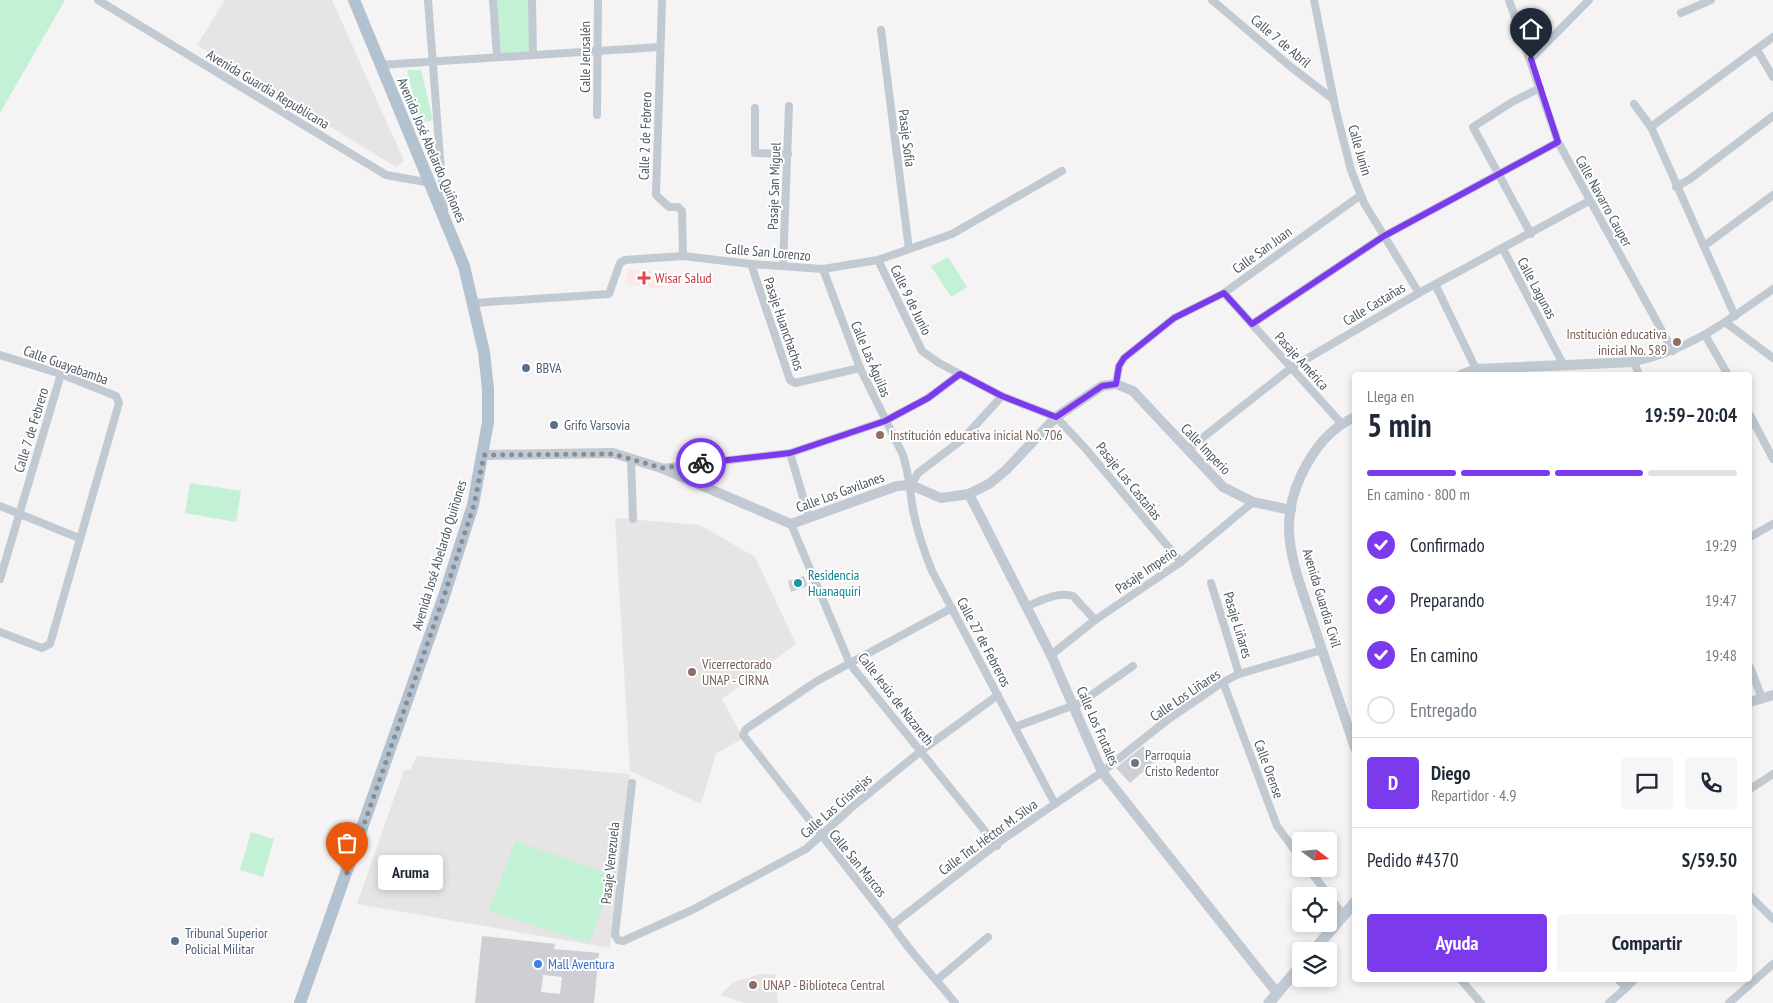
<!DOCTYPE html>
<html lang="es">
<meta charset="utf-8">
<style>
body{margin:0;font-family:"PT Sans Narrow",sans-serif;background:#f6f6f7;color:#1f2937;height:100vh;display:flex;flex-direction:column;font-size:19px;white-space:nowrap}
*{box-sizing:border-box;margin:0}
p{font-size:16px;color:#747a83}
.icon{flex:none;width:28px;height:28px;fill:none;stroke:currentColor;stroke-width:2;stroke-linecap:round;stroke-linejoin:round}
.map{position:relative;flex:1;overflow:hidden}
.drawer{position:absolute;left:1352px;top:372px;width:400px;height:610px;display:flex;flex-direction:column;background:#fff;border-radius:5px;box-shadow:0 2px 8px #0003}
.drawer>*{flex:none}
.needle{width:32px;rotate:106deg}
.tools{position:absolute;left:1292px;top:832px;display:grid;gap:10px}
.tools a{display:grid;place-items:center;width:45px;height:45px;border-radius:5px;background:#fff;box-shadow:0 2px 8px #0003;font-size:25px}
.pin{position:absolute;display:grid;place-items:center;width:42px;height:42px;color:#fff;margin:-51px -21px;border-radius:50% 50% 50% 0;rotate:-45deg;box-shadow:0 0 5px #0007}
.pin .icon{rotate:45deg}
.courier{position:absolute;display:grid;place-items:center;width:50px;height:50px;margin:-25px;border:4px solid #7c3aed;border-radius:50%;background:#fff;color:#222;box-shadow:0 1px 6px #0007}
.bubble{position:absolute;height:35px;border-radius:5px;background:#fff;box-shadow:0 2px 8px #0003;font-size:16px;font-weight:700;line-height:35px;text-align:center}
.head em{font-style:normal;font-weight:700}
.head div{display:flex;flex-direction:column-reverse}
.head{display:flex;align-items:center;justify-content:space-between;height:85px;padding:0 15px}
h1{font-size:32px;font-weight:700;line-height:38px}
.bar{display:grid;grid-template-columns:repeat(4,1fr);gap:8px 5px;align-content:center;height:60px;padding:0 15px}
.bar i{height:6px;border-radius:4px;background:#e0e1e3}
.bar .selected{background:#7c3aed}
.bar p{grid-column:span 4}
.line{display:flex;align-items:center;gap:12px;padding:0 15px;border-top:1px solid #e0e1e3}
.line div{flex:1}
.round{display:grid;place-items:center;flex:none;width:52px;height:52px;border-radius:5px;background:#f6f6f7}
ol{padding:0 15px;list-style:none}
li{display:flex;align-items:center;gap:15px;height:55px}
li p{margin-inline-start:auto}
li .icon{padding:5px;border-radius:50%;background:#7c3aed;color:#fff;stroke-width:4}
li:last-child{color:#747a83}
li i{width:28px;height:28px;border:2px solid #e0e1e3;border-radius:50%}
.button{display:flex;gap:10px;margin-top:auto;padding:10px 15px}
.button a{flex:1;height:58px;border-radius:5px;background:#7c3aed;color:#fff;font-size:20px;font-weight:700;line-height:58px;text-align:center}
.button a+a{background:#f6f6f7;color:#1f2937}
.map>svg:first-child{display:block}
.education{fill:#e6e4e5}
.medical{fill:#fce8e6}
.green{fill:#c3f1d5}
.building{fill:#cdcfd5;fill-rule:evenodd}
.lines{fill:none;stroke-linecap:round;stroke-linejoin:round}
.minor{stroke:#c1cad2;stroke-width:8}
.tertiary{stroke:#c1cad2;stroke-width:10}
.secondary{stroke:#c1cbd6;stroke-width:11}
.primary{stroke:#b3c2d1;stroke-width:12}
.done{stroke:#868d94;stroke-width:5;stroke-dasharray:0 9}
.route{stroke:#7c3aed;stroke-width:6}
.health-dot{fill:#e0444e;stroke:#fff;stroke-width:2}
.education-dot{fill:#8d6e63;stroke:#fff;stroke-width:2}
.service-dot{fill:#5c6f8a;stroke:#fff;stroke-width:2}
.culture-dot{fill:#0f9aa8;stroke:#fff;stroke-width:2}
.worship-dot{fill:#6b7280;stroke:#fff;stroke-width:2}
.shop-dot{fill:#3f7fe0;stroke:#fff;stroke-width:2}
.labels{text-anchor:middle;dominant-baseline:central;stroke-width:4;stroke-linejoin:round;paint-order:stroke}
.street-label{font-size:14px;fill:#4a5661;stroke:#fff}
.health-label{font-size:14px;fill:#be3a42;stroke:#fff;text-anchor:start}
.education-label{font-size:14px;fill:#785e54;stroke:#fff;text-anchor:start}
.service-label{font-size:14px;fill:#4e5e75;stroke:#fff;text-anchor:start}
.culture-label{font-size:14px;fill:#0d838f;stroke:#fff;text-anchor:start}
.worship-label{font-size:14px;fill:#5b616d;stroke:#fff;text-anchor:start}
.shop-label{font-size:14px;fill:#366cbe;stroke:#fff;text-anchor:start}
</style>
<div class="map">
<svg width="1773" height="1003" viewBox="0 0 1773 1003">
<rect width="100%" height="100%" fill="#f5f3f3"/>
<g class="education">
<path d="M 225,0 L 332,0 L 404,161 L 396,167 L 197,45 Z"/>
<path d="M 615,518 L 700,525 L 755,557 L 796,644 L 722,699 L 743,738 L 716,754 L 701,804 L 630,771 Z"/>
<path d="M 417,756 L 630,774 L 610,948 L 357,904 L 404,770 L 411,769 Z"/>
<path d="M 761,974 L 775,974 L 778,1003 L 745,1003 L 720,995 L 734,982 Z"/>
</g>
<path class="medical" d="M 629,269 L 663,272 L 660,289 L 625,284 Z"/>
<g class="green">
<path d="M 0,0 L 65,0 L 0,113 Z"/>
<path d="M 495,0 L 530,0 L 531,52 L 497,54 Z"/>
<path d="M 407,70 L 421,70 L 433,120 L 420,123 Z"/>
<path d="M 948,257 L 967,287 L 951,297 L 931,266 Z"/>
<path d="M 190,483 L 241,491 L 236,522 L 185,513 Z"/>
<path d="M 251,832 L 274,839 L 263,877 L 240,870 Z"/>
<path d="M 515,841 L 615,875 L 589,943 L 489,911 Z"/>
</g>
<g class="building">
<path d="M 804,576 L 808,586 L 791,592 L 788,581 Z"/>
<path d="M 1143,746 L 1155,761 L 1130,783 L 1116,768 Z"/>
<path d="M 482,936 L 555,944 L 554,949 L 599,953 L 594,1003 L 475,1003 ZM 543,975 L 562,977 L 560,994 L 541,992 Z"/>
</g>
<g class="lines">
<g class="minor">
<path d="M 98,0 L 386,175 L 431,183"/>
<path d="M 428,0 L 444,210"/>
<path d="M 493,0 L 497,57"/>
<path d="M 532,0 L 533,55"/>
<path d="M 662,0 L 656,195 L 669,207 L 678,207 L 682,211 L 683,256"/>
<path d="M 1212,0 L 1291,67 L 1334,100"/>
<path d="M 1314,0 L 1336,111 L 1351,170 L 1364,203 L 1419,293"/>
<path d="M 1509,0 L 1558,142 L 1673,351"/>
<path d="M 1681,13 L 1711,0"/>
<path d="M 881,30 L 909,249"/>
<path d="M 1757,50 L 1773,77"/>
<path d="M 1531,59 L 1589,0"/>
<path d="M 379,65 L 660,47"/>
<path d="M 1634,104 L 1651,127 L 1735,316"/>
<path d="M 755,108 L 755,153 L 788,154"/>
<path d="M 597,115 L 598,0"/>
<path d="M 1651,127 L 1773,37"/>
<path d="M 1676,187 L 1690,179 L 1773,116"/>
<path d="M 1531,234 L 1473,127 L 1512,102 L 1540,88"/>
<path d="M 1704,246 L 1773,195"/>
<path d="M 1503,249 L 1564,366"/>
<path d="M 878,260 L 922,351 L 939,363 L 1002,396 L 1056,417 L 1085,448 L 1181,562"/>
<path d="M 751,264 L 790,380 L 795,383 L 860,368"/>
<path d="M 783,266 L 789,106"/>
<path d="M 823,269 L 860,368 L 903,455 C 909,474 910,491 913,510 C 917,531 924,551 932,571 L 1055,804"/>
<path d="M 1435,284 L 1476,369"/>
<path d="M 1224,293 L 1341,423"/>
<path d="M 474,303 L 609,294 L 620,263 L 625,260 L 683,256 L 751,264 L 823,269 L 878,260 L 952,234 L 1062,171"/>
<path d="M 1725,322 L 1773,358"/>
<path d="M 1252,324 L 1384,236 L 1558,142"/>
<path d="M 1705,335 L 1728,375"/>
<path d="M 0,355 L 61,374 L 116,396 L 119,403 L 50,644 L 42,648 L 0,632"/>
<path d="M 1639,375 L 1634,362 C 1687,352 1730,319 1773,289"/>
<path d="M 1116,384 L 1119,366 L 1124,358 L 1174,318 L 1224,293 L 1361,195"/>
<path d="M 1750,415 L 1773,459"/>
<path d="M 1187,450 L 1291,368 L 1419,293 L 1589,201"/>
<path d="M 790,453 L 809,517"/>
<path d="M 631,458 L 633,519"/>
<path d="M 662,468 L 790,453 L 885,421 L 928,398 L 960,374"/>
<path d="M 911,485 L 918,473 L 963,439 L 1002,396"/>
<path d="M 0,506 L 79,538"/>
<path d="M 791,524 L 850,664 L 997,846"/>
<path d="M 1750,537 L 1773,524"/>
<path d="M 0,579 L 61,374"/>
<path d="M 1211,583 L 1239,674"/>
<path d="M 1027,606 C 1041,601 1058,591 1073,596 L 1095,620"/>
<path d="M 952,608 L 817,681 L 746,729 L 743,735 L 892,925 C 911,954 934,976 955,1003"/>
<path d="M 1051,655 L 1095,620 L 1181,562 L 1253,502"/>
<path d="M 1750,667 L 1762,698"/>
<path d="M 1223,682 L 1277,826 L 1301,859"/>
<path d="M 1015,727 L 1080,703 L 1133,666"/>
<path d="M 632,783 L 615,935 L 618,940 L 623,941 L 692,910 L 806,849 L 851,808 L 921,751 L 998,695"/>
<path d="M 1750,789 L 1773,774"/>
<path d="M 1309,869 L 1343,915"/>
<path d="M 1750,896 L 1773,919"/>
<path d="M 892,925 L 1002,840 L 1102,772 L 1166,721 L 1223,682 L 1239,674 L 1322,650"/>
<path d="M 937,980 L 988,937"/>
<path d="M 1461,980 L 1481,1003"/>
<path d="M 1626,988 L 1634,980"/>
<path d="M 1609,1003 L 1626,988 L 1619,980"/>
<path d="M 1729,1003 L 1773,964"/>
</g>
<g class="tertiary">
<path d="M 1461,375 L 1476,369 L 1634,362"/>
<path d="M 1355,417 C 1316,434 1288,487 1289,530 C 1290,559 1301,587 1310,614 C 1325,659 1340,704 1355,748"/>
<path d="M 484,455 L 613,453 L 661,468 L 791,524 L 897,486 L 911,485 L 941,498 L 969,494 L 989,484 L 1006,470 L 1056,417 L 1102,386 L 1116,384 L 1133,391 L 1223,487 L 1253,502 L 1291,510"/>
<path d="M 969,494 L 1051,655 L 1102,772 L 1277,993"/>
<path d="M 1750,702 L 1773,695"/>
</g>
<g class="secondary">
<path d="M 1313,951 L 1355,902"/>
<path d="M 1269,1003 L 1301,965"/>
</g>
<path class="primary" d="M 300,1003 L 444,596 L 473,505 L 488,422 L 488,389 L 484,352 L 464,266 L 354,0"/>
</g>
<g class="lines">
<path class="done" d="M 347,873 L 444,596 L 474,505 L 484,455 L 613,454 L 662,468 L 701,463"/>
<path class="route" d="M 701,463 L 790,453 L 885,421 L 928,398 L 960,374 L 1002,396 L 1056,417 L 1102,386 L 1116,384 L 1119,366 L 1124,358 L 1174,318 L 1224,293 L 1252,324 L 1384,236 L 1558,142 L 1531,59"/>
</g>
<path class="health-dot" d="M641.5 270.5h5v5h5v5h-5v5h-5v-5h-5v-5h5z"/>
<g class="education-dot">
<circle cx="1677" cy="342" r="5"/>
<circle cx="880" cy="435" r="5"/>
<circle cx="692" cy="672" r="5"/>
<circle cx="753" cy="985" r="5"/>
</g>
<g class="service-dot">
<circle cx="526" cy="368" r="5"/>
<circle cx="554" cy="425" r="5"/>
<circle cx="175" cy="941" r="5"/>
</g>
<circle class="culture-dot" cx="798" cy="583" r="5"/>
<circle class="worship-dot" cx="1135" cy="763" r="5"/>
<circle class="shop-dot" cx="538" cy="964" r="5"/>
<g class="labels">
<g class="street-label">
<text transform="translate(1281 41) rotate(40)">Calle 7 de Abril</text>
<text transform="translate(585 57) rotate(-90)">Calle Jerusalén</text>
<text transform="translate(268 89) rotate(31)">Avenida Guardia Republicana</text>
<text transform="translate(645 136) rotate(-88)">Calle 2 de Febrero</text>
<text transform="translate(907 138) rotate(83)">Pasaje Sofía</text>
<text transform="translate(432 150) rotate(67)">Avenida José Abelardo Quiñones</text>
<text transform="translate(1360 150) rotate(74)">Calle Junin</text>
<text transform="translate(774 186) rotate(-88)">Pasaje San Miguel</text>
<text transform="translate(1604 201) rotate(61)">Calle Navarro Cauper</text>
<text transform="translate(1262 250) rotate(-36)">Calle San Juan</text>
<text transform="translate(768 252) rotate(5)">Calle San Lorenzo</text>
<text transform="translate(1537 288) rotate(62)">Calle Lagunas</text>
<text transform="translate(911 300) rotate(64)">Calle 9 de Junio</text>
<text transform="translate(1374 304) rotate(-31)">Calle Castañas</text>
<text transform="translate(784 324) rotate(71)">Pasaje Huanchachos</text>
<text transform="translate(871 359) rotate(67)">Calle Las Águilas</text>
<text transform="translate(1302 361) rotate(48)">Pasaje América</text>
<text transform="translate(66 365) rotate(20)">Calle Guayabamba</text>
<text transform="translate(31 430) rotate(-73)">Calle 7 de Febrero</text>
<text transform="translate(1206 449) rotate(46)">Calle Imperio</text>
<text transform="translate(1129 481) rotate(51)">Pasaje Las Castañas</text>
<text transform="translate(840 492) rotate(-20)">Calle Los Gavilanes</text>
<text transform="translate(439 555) rotate(-73)">Avenida José Abelardo Quiñones</text>
<text transform="translate(1146 570) rotate(-34)">Pasaje Imperio</text>
<text transform="translate(1322 598) rotate(73)">Avenida Guardia Civil</text>
<text transform="translate(1238 625) rotate(73)">Pasaje Liñares</text>
<text transform="translate(984 642) rotate(62)">Calle 27 de Febreros</text>
<text transform="translate(1185 695) rotate(-34)">Calle Los Liñares</text>
<text transform="translate(896 699) rotate(52)">Calle Jesús de Nazareth</text>
<text transform="translate(1098 726) rotate(66)">Calle Los Frutales</text>
<text transform="translate(1269 769) rotate(70)">Calle Orense</text>
<text transform="translate(836 806) rotate(-41)">Calle Las Crisnejas</text>
<text transform="translate(988 837) rotate(-36)">Calle Tnt. Héctor M. Silva</text>
<text transform="translate(610 863) rotate(-84)">Pasaje Venezuela</text>
<text transform="translate(858 863) rotate(51)">Calle San Marcos</text>
</g>
<g class="health-label">
<text x="655" y="278">Wisar Salud</text>
</g>
<g class="education-label">
<text x="1667" y="334" text-anchor="end">Institución educativa<tspan x="1667" dy="16">inicial No. 589</tspan></text>
<text x="890" y="435">Institución educativa inicial No. 706</text>
<text x="702" y="664">Vicerrectorado<tspan x="702" dy="16">UNAP - CIRNA</tspan></text>
<text x="763" y="985">UNAP - Biblioteca Central</text>
</g>
<g class="service-label">
<text x="536" y="368">BBVA</text>
<text x="564" y="425">Grifo Varsovia</text>
<text x="185" y="933">Tribunal Superior<tspan x="185" dy="16">Policial Militar</tspan></text>
</g>
<g class="culture-label">
<text x="808" y="575">Residencia<tspan x="808" dy="16">Huanaquiri</tspan></text>
</g>
<g class="worship-label">
<text x="1145" y="755">Parroquia<tspan x="1145" dy="16">Cristo Redentor</tspan></text>
</g>
<g class="shop-label">
<text x="548" y="964">Mall Aventura</text>
</g>
</g>
</svg>
<div class="tools">
<a><svg class="needle" viewBox="-14 -14 28 28"><path d="M0-13l5 13h-10z" fill="#e53935"/><path d="M0 13l5-13h-10z" fill="#747a83"/></svg></a>
<a><svg class="icon" aria-label="locate" viewBox="0 0 24 24"><circle cx="12" cy="12" r="6"/><path d="M12 2v4M12 18v4M2 12h4M18 12h4"/></svg></a>
<a><svg class="icon" aria-label="layers" viewBox="0 0 24 24"><path d="M12 4l9 5-9 5-9-5zM3 14l9 5 9-5"/></svg></a>
</div>
<div class="pin" style="left:347px;top:873px;background:#ea580c"><svg class="icon" aria-label="bag" viewBox="0 0 24 24"><path d="M5 8h14l-1 12H6zM9 8a3 3 0 0 1 6 0"/></svg></div>
<div class="pin" style="left:1531px;top:59px;background:#1f2937"><svg class="icon" aria-label="home" viewBox="0 0 24 24"><path d="M3 11l9-7 9 7M6 9v11h12V9"/></svg></div>
<div class="courier" style="left:701px;top:463px"><svg class="icon" aria-label="bike" viewBox="0 0 24 24"><circle cx="6" cy="16" r="4"/><circle cx="18" cy="16" r="4"/><path d="M6 16l4-8h5l3 8M10 8l3 8H6M13 5h3"/></svg></div>
<div class="bubble" style="left:378px;top:855px;width:65px">Aruma</div>
<section class="drawer">
<div class="head"><div><h1>5 min</h1><p>Llega en</p></div><em>19:59–20:04</em></div>
<div class="bar"><i class="selected"></i><i class="selected"></i><i class="selected"></i><i></i><p>En camino · 800 m</p></div>
<ol>
<li><svg class="icon" aria-label="check" viewBox="0 0 24 24"><path d="M5 12l5 5 9-10"/></svg>Confirmado<p>19:29</p></li>
<li><svg class="icon" aria-label="check" viewBox="0 0 24 24"><path d="M5 12l5 5 9-10"/></svg>Preparando<p>19:47</p></li>
<li><svg class="icon" aria-label="check" viewBox="0 0 24 24"><path d="M5 12l5 5 9-10"/></svg>En camino<p>19:48</p></li>
<li><i></i>Entregado</li>
</ol>
<div class="line" style="height:90px"><b class="round" style="background:#7c3aed;color:#fff">D</b><div><b>Diego</b><p>Repartidor · 4.9</p></div><a class="round"><svg class="icon" aria-label="chat" viewBox="0 0 24 24"><path d="M4 5h16v11H9l-5 4z"/></svg></a><a class="round"><svg class="icon" aria-label="phone" viewBox="0 0 24 24"><path d="M5 4h4l2 5-3 2q2 4 5 5l2-3 5 2v4C11 20 4 13 5 4z"/></svg></a></div>
<div class="line" style="height:65px"><div>Pedido #4370</div><b>S/59.50</b></div>
<div class="button"><a>Ayuda</a><a>Compartir</a></div>
</section>
</div>
